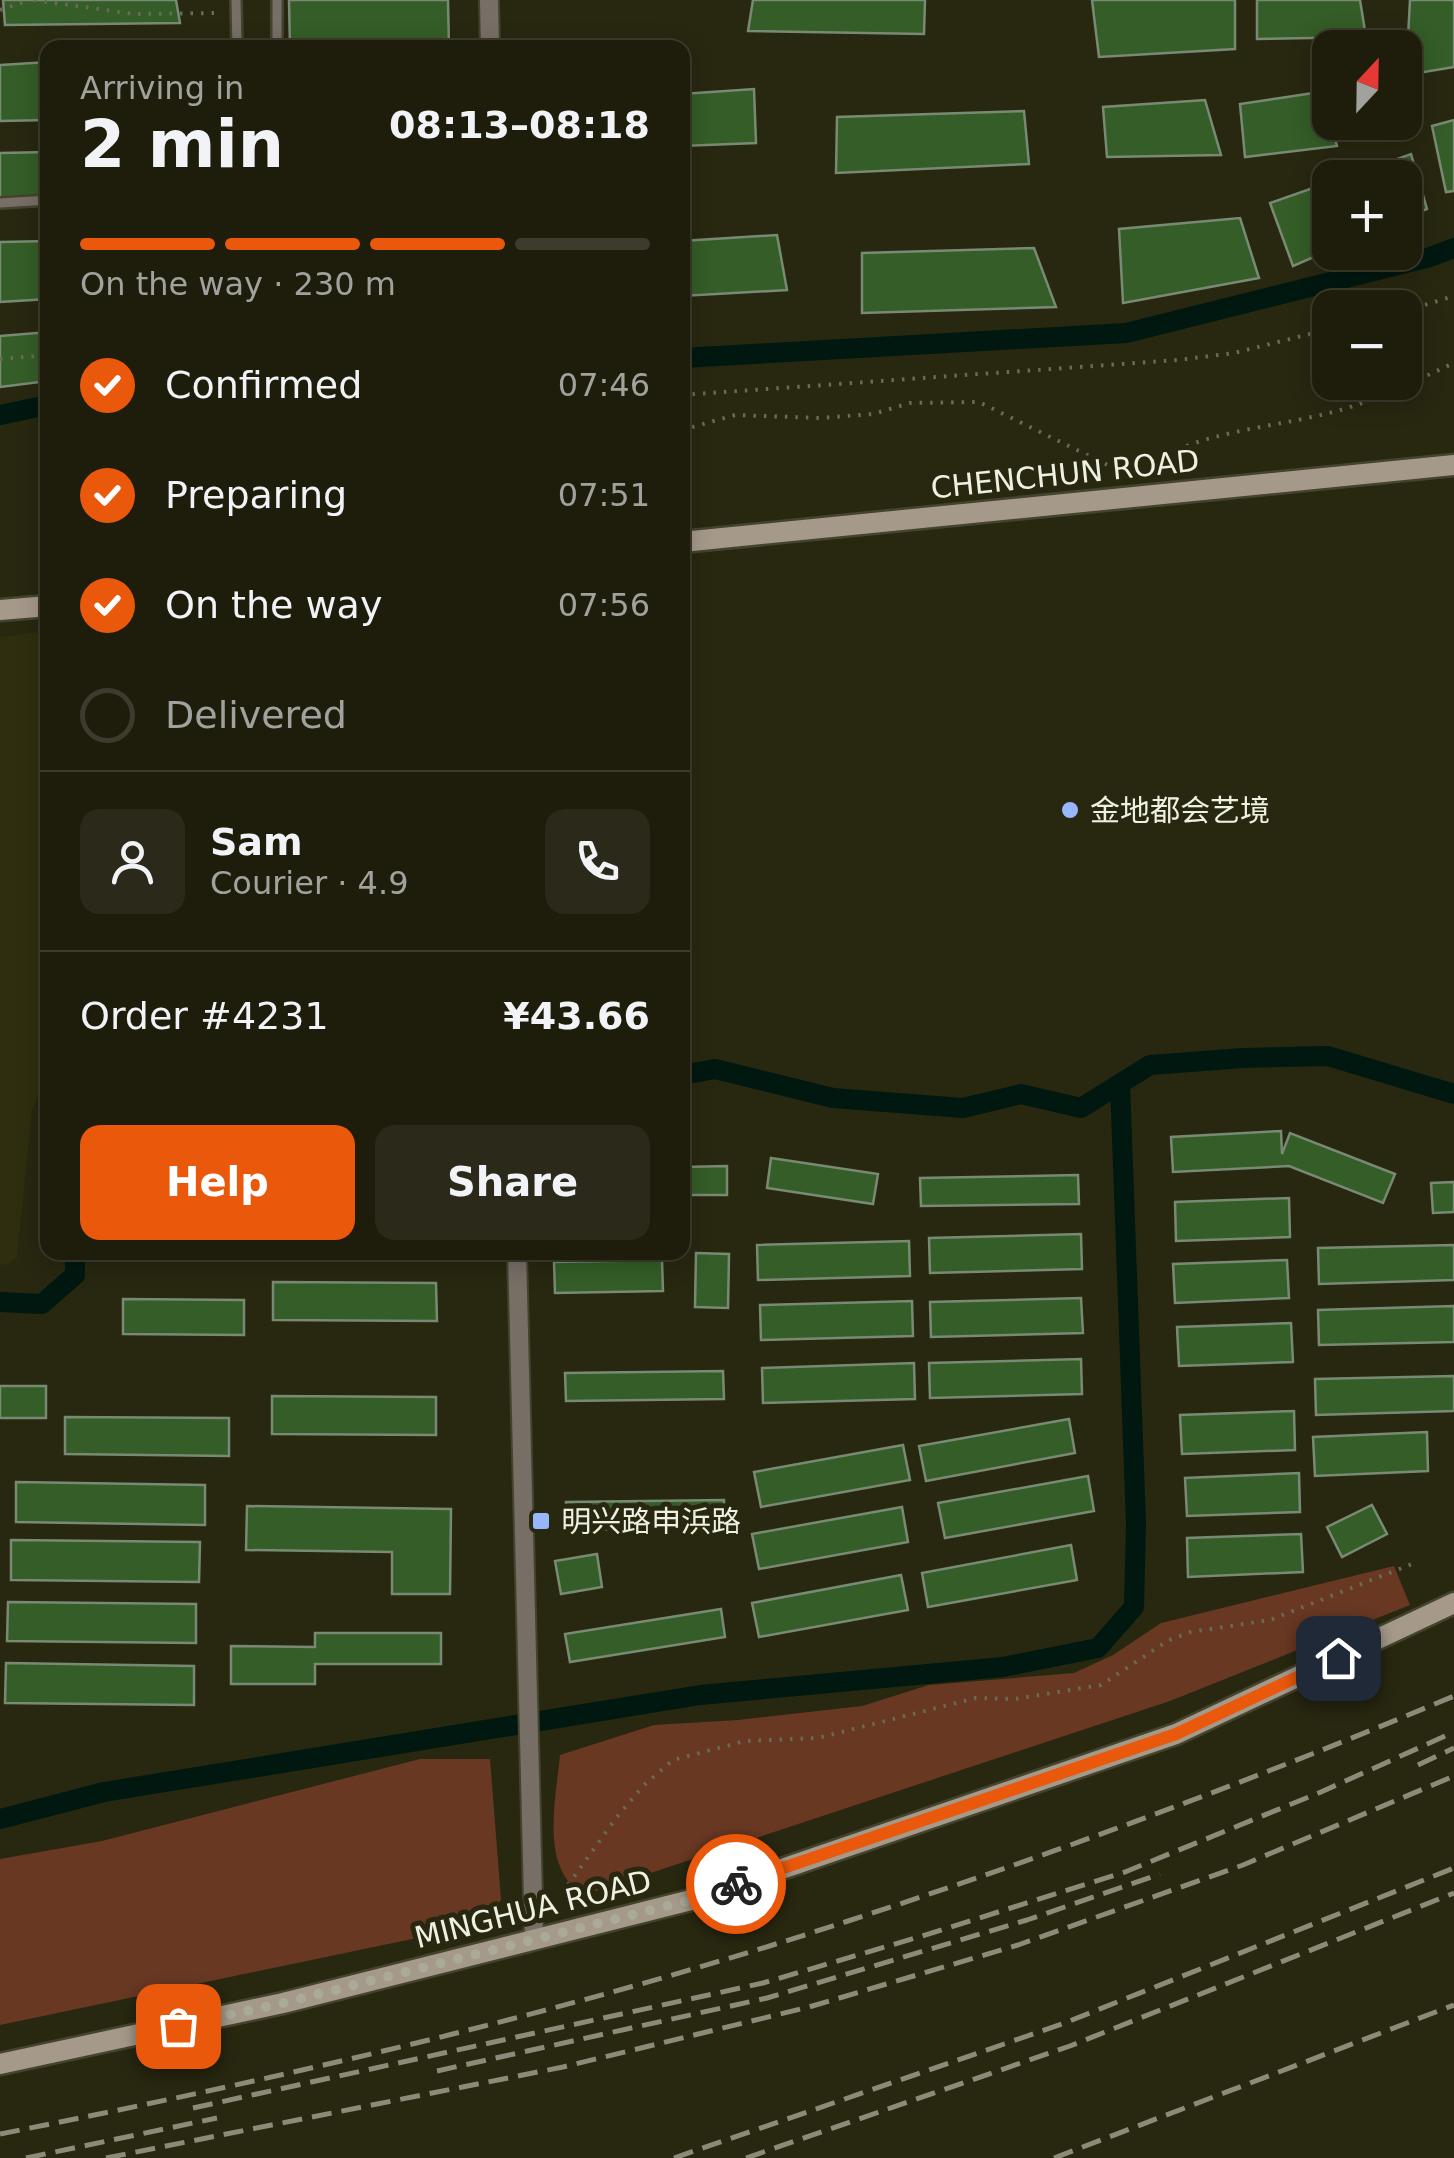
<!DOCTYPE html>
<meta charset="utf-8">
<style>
body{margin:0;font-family:"DejaVu Sans","Noto Sans SC",sans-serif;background:#2b2a1a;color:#f1f3f6;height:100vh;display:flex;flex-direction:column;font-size:38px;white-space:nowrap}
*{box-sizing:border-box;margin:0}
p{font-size:32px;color:#a1a29d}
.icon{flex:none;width:55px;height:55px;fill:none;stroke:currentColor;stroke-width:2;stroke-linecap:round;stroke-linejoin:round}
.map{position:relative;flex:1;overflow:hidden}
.details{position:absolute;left:40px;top:40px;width:650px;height:1220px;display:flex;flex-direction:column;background:#1e1d0c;border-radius:20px;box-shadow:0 5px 25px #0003,0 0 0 2px #3c3b2d}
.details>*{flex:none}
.needle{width:65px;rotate:22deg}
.fabs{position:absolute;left:1312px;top:30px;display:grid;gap:20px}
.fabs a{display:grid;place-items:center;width:110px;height:110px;border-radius:20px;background:#1e1d0c;box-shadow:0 5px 25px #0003,0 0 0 2px #3c3b2d;font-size:50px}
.pin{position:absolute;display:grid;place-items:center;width:85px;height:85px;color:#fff;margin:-42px;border-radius:20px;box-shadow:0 5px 15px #0006}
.courier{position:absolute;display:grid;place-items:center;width:100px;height:100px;margin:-50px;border:8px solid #ea580c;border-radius:50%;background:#fff;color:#222;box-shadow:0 2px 12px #0007}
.overview em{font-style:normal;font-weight:700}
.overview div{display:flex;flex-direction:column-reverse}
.overview{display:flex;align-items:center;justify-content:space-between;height:170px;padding:0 40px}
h1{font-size:65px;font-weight:700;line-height:75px}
.bar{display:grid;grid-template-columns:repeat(4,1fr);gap:15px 10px;align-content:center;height:120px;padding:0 40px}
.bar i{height:12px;border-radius:8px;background:#3c3b2d}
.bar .on{background:#ea580c}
.bar p{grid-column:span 4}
.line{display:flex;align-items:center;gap:25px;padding:0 40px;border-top:2px solid #3c3b2d}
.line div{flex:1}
.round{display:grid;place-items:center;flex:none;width:105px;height:105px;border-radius:20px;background:#2b2a1a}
ol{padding:0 40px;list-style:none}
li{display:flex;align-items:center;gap:30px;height:110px}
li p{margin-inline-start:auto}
li .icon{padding:10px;border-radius:50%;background:#ea580c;color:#fff;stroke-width:4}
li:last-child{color:#a1a29d}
li i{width:55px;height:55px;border:5px solid #3c3b2d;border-radius:50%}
.cta{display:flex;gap:20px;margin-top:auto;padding:20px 40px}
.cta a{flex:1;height:115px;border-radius:20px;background:#ea580c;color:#fff;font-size:40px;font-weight:700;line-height:115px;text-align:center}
.cta a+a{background:#2b2a1a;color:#f1f3f6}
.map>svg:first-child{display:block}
.built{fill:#2f2e0f}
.green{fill:#683823}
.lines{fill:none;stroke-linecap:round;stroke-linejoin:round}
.canal{stroke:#001810;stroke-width:20}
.building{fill:#345d27;stroke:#798a74;stroke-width:2.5}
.lane-casing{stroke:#44432d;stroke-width:14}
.street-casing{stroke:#44432d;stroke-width:22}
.secondary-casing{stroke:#44432d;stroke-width:25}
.path{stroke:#6a6a55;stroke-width:4;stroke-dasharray:2.5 8;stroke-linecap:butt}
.lane{stroke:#776f66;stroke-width:9}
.street{stroke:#776f66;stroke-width:18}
.secondary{stroke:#a5998a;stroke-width:20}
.rail{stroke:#8b8b78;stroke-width:5;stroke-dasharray:20 10;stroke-linecap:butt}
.done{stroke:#a9aa98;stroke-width:10;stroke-dasharray:0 18}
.route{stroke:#ea580c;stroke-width:12}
.poi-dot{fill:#97b6fd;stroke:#282710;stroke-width:4}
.labels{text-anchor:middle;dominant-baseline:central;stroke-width:10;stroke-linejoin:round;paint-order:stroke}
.street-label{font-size:30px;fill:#eff0e1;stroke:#282710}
.poi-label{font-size:30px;fill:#eff0e1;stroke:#282710;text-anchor:start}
</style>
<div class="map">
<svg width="1454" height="2158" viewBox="0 0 1454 2158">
<rect width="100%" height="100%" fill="#282710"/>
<path class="built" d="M 47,631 L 47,1075 L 32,1110 L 17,1257 L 7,1265 L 0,1264 L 0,637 Z"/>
<g class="green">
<path d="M 1394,1566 L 1410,1605 L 1170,1701 L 584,1895 C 539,1869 556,1799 560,1755 L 654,1725 L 738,1720 L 862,1706 L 929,1685 L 1074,1673 L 1113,1655 L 1161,1623 Z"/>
<path d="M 420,1759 L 490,1759 L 501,1899 L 495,1914 L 484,1924 L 0,2025 L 0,1859 L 102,1841 Z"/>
</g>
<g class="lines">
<g class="canal">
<path d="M 682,358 L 1126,333 L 1430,257 L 1454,248"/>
<path d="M 0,415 L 48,405"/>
<path d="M 682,1075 L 715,1069 L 833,1098 L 963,1108 L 1021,1094 L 1081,1108 L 1150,1065 L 1243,1058 L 1328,1056 L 1454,1094"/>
<path d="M 0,1302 L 42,1304 L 75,1275 L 75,1252"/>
<path d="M 0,1819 L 104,1792 L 700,1695 L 1003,1667 L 1098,1648 L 1134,1607 L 1136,1523 L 1120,1084"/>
</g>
</g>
<g class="building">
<path d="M 3,0 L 176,0 L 180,23 L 5,25 Z"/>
<path d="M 289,0 L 448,0 L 449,48 L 290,48 Z"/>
<path d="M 753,0 L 925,0 L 924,34 L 748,31 Z"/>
<path d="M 1092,0 L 1235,0 L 1235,49 L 1099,57 Z"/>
<path d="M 1257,0 L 1360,0 L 1366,37 L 1257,39 Z"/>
<path d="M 1410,0 L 1454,0 L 1454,67 L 1406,75 Z"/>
<path d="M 48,62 L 48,120 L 0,121 L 0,65 Z"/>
<path d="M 754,89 L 756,143 L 682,146 L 682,94 Z"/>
<path d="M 1327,91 L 1330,122 L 1337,146 L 1245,157 L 1240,104 Z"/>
<path d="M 1205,100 L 1221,155 L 1107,157 L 1103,107 Z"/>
<path d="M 1024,111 L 1029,164 L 836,173 L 837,117 Z"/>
<path d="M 1454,120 L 1454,191 L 1446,192 L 1432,126 Z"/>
<path d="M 48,152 L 48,201 L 0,204 L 0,153 Z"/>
<path d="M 1411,154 L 1427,209 L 1405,218 L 1405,178 L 1344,178 Z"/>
<path d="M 1330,182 L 1330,250 L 1293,266 L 1270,203 Z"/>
<path d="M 1240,218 L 1259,278 L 1123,303 L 1119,229 Z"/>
<path d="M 777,235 L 787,290 L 682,296 L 682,241 Z"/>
<path d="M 48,241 L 48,299 L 0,302 L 0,242 Z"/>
<path d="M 1034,248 L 1056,307 L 862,313 L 862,253 Z"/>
<path d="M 48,332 L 48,381 L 0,387 L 0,336 Z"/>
<path d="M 1281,1131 L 1282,1154 L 1290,1133 L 1395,1174 L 1383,1203 L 1289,1166 L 1173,1172 L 1171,1137 Z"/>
<path d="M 771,1158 L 878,1174 L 873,1204 L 767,1188 Z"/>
<path d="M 727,1166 L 727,1195 L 682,1195 L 682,1167 Z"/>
<path d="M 1078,1175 L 1079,1204 L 921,1206 L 920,1178 Z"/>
<path d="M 1454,1182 L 1454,1212 L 1433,1213 L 1431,1183 Z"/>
<path d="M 1289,1198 L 1290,1237 L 1176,1241 L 1175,1202 Z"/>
<path d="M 1081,1234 L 1082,1269 L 930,1273 L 929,1238 Z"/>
<path d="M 909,1241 L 910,1276 L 758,1280 L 757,1245 Z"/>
<path d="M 1454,1245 L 1454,1280 L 1319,1284 L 1318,1248 Z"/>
<path d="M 696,1253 L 729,1254 L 728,1308 L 695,1307 Z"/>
<path d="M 662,1260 L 663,1291 L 555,1293 L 554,1262 Z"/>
<path d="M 1287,1260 L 1289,1298 L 1175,1303 L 1173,1264 Z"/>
<path d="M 273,1282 L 436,1283 L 437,1321 L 273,1320 Z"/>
<path d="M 1081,1298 L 1083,1333 L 931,1337 L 930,1302 Z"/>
<path d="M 123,1299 L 244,1300 L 244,1335 L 123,1334 Z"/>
<path d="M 912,1301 L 913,1336 L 761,1340 L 760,1305 Z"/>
<path d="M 1454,1306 L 1454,1342 L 1319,1345 L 1318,1310 Z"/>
<path d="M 1291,1323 L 1293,1362 L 1179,1366 L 1177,1327 Z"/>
<path d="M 1081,1359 L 1082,1394 L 930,1398 L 929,1363 Z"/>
<path d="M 914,1363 L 915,1399 L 763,1403 L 762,1368 Z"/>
<path d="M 723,1371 L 724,1399 L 566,1401 L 565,1373 Z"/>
<path d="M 1454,1376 L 1454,1411 L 1316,1415 L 1315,1379 Z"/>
<rect x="0" y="1386" width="46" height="32"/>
<path d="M 272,1396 L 436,1397 L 436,1435 L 272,1434 Z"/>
<path d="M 1294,1411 L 1295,1450 L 1182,1454 L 1180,1415 Z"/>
<path d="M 65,1417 L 229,1418 L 229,1456 L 65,1454 Z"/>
<path d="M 1069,1419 L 1075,1453 L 926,1481 L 919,1446 Z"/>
<path d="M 1427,1432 L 1428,1471 L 1315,1476 L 1313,1437 Z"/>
<path d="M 903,1445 L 910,1480 L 761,1507 L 754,1472 Z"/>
<path d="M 1299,1473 L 1300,1512 L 1187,1516 L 1185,1478 Z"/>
<path d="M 1088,1476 L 1094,1511 L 945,1538 L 938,1503 Z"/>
<path d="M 16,1482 L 205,1485 L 205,1525 L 16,1522 Z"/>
<path d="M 724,1500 L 724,1528 L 566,1530 L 566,1502 Z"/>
<path d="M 1372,1505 L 1387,1534 L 1342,1557 L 1327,1527 Z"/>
<path d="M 247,1506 L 451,1509 L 450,1594 L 392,1594 L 392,1552 L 246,1550 Z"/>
<path d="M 902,1507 L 908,1542 L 759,1569 L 752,1534 Z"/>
<path d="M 1301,1534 L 1303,1572 L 1188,1577 L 1187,1538 Z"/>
<path d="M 11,1540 L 200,1542 L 199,1582 L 11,1580 Z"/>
<path d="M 1071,1545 L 1077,1580 L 928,1607 L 922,1573 Z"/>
<path d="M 597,1554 L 602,1587 L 561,1594 L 555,1561 Z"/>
<path d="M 901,1575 L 908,1610 L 759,1637 L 752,1603 Z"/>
<path d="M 8,1602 L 196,1604 L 196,1643 L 7,1641 Z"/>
<path d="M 721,1609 L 725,1637 L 570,1662 L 565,1634 Z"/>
<path d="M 315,1633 L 441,1633 L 441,1664 L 315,1664 L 315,1684 L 231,1684 L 231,1646 L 315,1647 Z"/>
<path d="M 6,1663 L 194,1666 L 194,1705 L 5,1703 Z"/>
</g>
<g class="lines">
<g class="lane-casing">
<g id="lane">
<path d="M 236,0 L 237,48"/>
<path d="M 277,0 L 277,48"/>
<path d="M 0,203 L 48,200"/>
</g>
</g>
<g class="street-casing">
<g id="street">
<path d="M 489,0 L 490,48"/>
<path d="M 517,1252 L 534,1939"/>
</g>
</g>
<g class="secondary-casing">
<g id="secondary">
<path d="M 682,542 L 1454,465"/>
<path d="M 0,610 L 48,606"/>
<path d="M 0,2064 L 283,2003 L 691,1900 L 1176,1734 L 1454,1603"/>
</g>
</g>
<g class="path">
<path d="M 34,0 L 134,14 L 222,13"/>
<path d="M 0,10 L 30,0"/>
<path d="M 1405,311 L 1454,296"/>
<path d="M 0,359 L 48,355"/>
<path d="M 682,395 L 1178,360 L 1234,353 L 1330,329"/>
<path d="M 682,430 L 735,415 L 819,418 L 873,414 L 910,403 L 979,402 L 1134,478 C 1184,427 1288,429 1353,406 C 1388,395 1421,378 1454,363"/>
<path d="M 568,1885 L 616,1818 L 644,1785 L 673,1760 L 745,1741 L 818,1738 L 976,1698 L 1015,1699 L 1101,1685 L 1169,1640 L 1191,1632 L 1270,1620 L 1417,1562"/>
</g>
<use href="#lane" class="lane"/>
<use href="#street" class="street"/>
<use href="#secondary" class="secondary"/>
<g class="rail">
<path d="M 1418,1765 L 1454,1748"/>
<path d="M 437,2071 L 767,1998 L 1027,1920 L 1160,1874"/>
<path d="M 193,2108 L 763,1983 L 922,1936 L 1125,1872 L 1321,1792 L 1454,1732"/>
<path d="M 0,2134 C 284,2078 569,2012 845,1922 C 1051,1855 1254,1780 1454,1696"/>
<path d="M 26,2158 L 217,2118"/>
<path d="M 106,2158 L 563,2067 L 809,2007 L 1018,1945 L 1243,1865 L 1454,1776"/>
<path d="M 674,2158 L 1062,2024 L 1454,1868"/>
<path d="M 746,2158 L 1070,2046 L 1454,1893"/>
<path d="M 1054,2158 L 1454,2005"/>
</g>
</g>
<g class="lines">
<path class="done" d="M 178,2026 L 283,2003 L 691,1900 L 736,1884"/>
<path class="route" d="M 736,1884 L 1176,1734 L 1338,1658"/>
</g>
<g class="poi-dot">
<circle cx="1070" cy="810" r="10"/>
<rect x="531" y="1511" width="20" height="20" rx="5"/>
</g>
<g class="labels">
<g class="street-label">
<text transform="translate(1065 474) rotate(-6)">CHENCHUN ROAD</text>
<text transform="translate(533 1909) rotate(-14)">MINGHUA ROAD</text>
</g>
<g class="poi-label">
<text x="1090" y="810">金地都会艺境</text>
<text x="561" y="1521">明兴路申浜路</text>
</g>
</g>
</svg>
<div class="fabs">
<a><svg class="needle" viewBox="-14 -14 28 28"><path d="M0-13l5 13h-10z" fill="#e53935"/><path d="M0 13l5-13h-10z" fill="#a1a29d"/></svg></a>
<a>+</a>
<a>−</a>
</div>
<div class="pin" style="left:178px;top:2026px;background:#ea580c"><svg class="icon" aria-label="bag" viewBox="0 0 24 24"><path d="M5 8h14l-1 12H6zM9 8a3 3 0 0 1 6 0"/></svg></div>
<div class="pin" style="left:1338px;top:1658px;background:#1f2937"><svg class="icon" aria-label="home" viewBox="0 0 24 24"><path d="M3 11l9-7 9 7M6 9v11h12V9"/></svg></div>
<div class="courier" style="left:736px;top:1884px"><svg class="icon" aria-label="bike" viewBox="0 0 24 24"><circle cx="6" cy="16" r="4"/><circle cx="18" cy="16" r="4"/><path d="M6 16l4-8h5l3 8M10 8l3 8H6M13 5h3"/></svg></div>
<section class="details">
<div class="overview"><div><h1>2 min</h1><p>Arriving in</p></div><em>08:13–08:18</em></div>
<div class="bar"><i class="on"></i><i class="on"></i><i class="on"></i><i></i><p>On the way · 230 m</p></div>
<ol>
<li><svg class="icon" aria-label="check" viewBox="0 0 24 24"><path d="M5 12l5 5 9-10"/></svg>Confirmed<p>07:46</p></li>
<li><svg class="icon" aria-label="check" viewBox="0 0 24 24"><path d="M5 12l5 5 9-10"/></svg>Preparing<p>07:51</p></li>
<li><svg class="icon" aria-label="check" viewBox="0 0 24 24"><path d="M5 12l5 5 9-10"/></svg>On the way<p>07:56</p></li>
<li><i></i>Delivered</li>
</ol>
<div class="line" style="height:180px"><a class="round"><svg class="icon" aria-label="person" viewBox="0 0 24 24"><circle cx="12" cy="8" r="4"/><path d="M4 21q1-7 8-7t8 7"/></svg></a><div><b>Sam</b><p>Courier · 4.9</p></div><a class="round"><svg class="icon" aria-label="phone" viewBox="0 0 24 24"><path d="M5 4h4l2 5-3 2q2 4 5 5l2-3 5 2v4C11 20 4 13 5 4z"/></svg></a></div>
<div class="line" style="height:130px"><div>Order #4231</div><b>¥43.66</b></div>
<div class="cta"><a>Help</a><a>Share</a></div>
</section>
</div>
